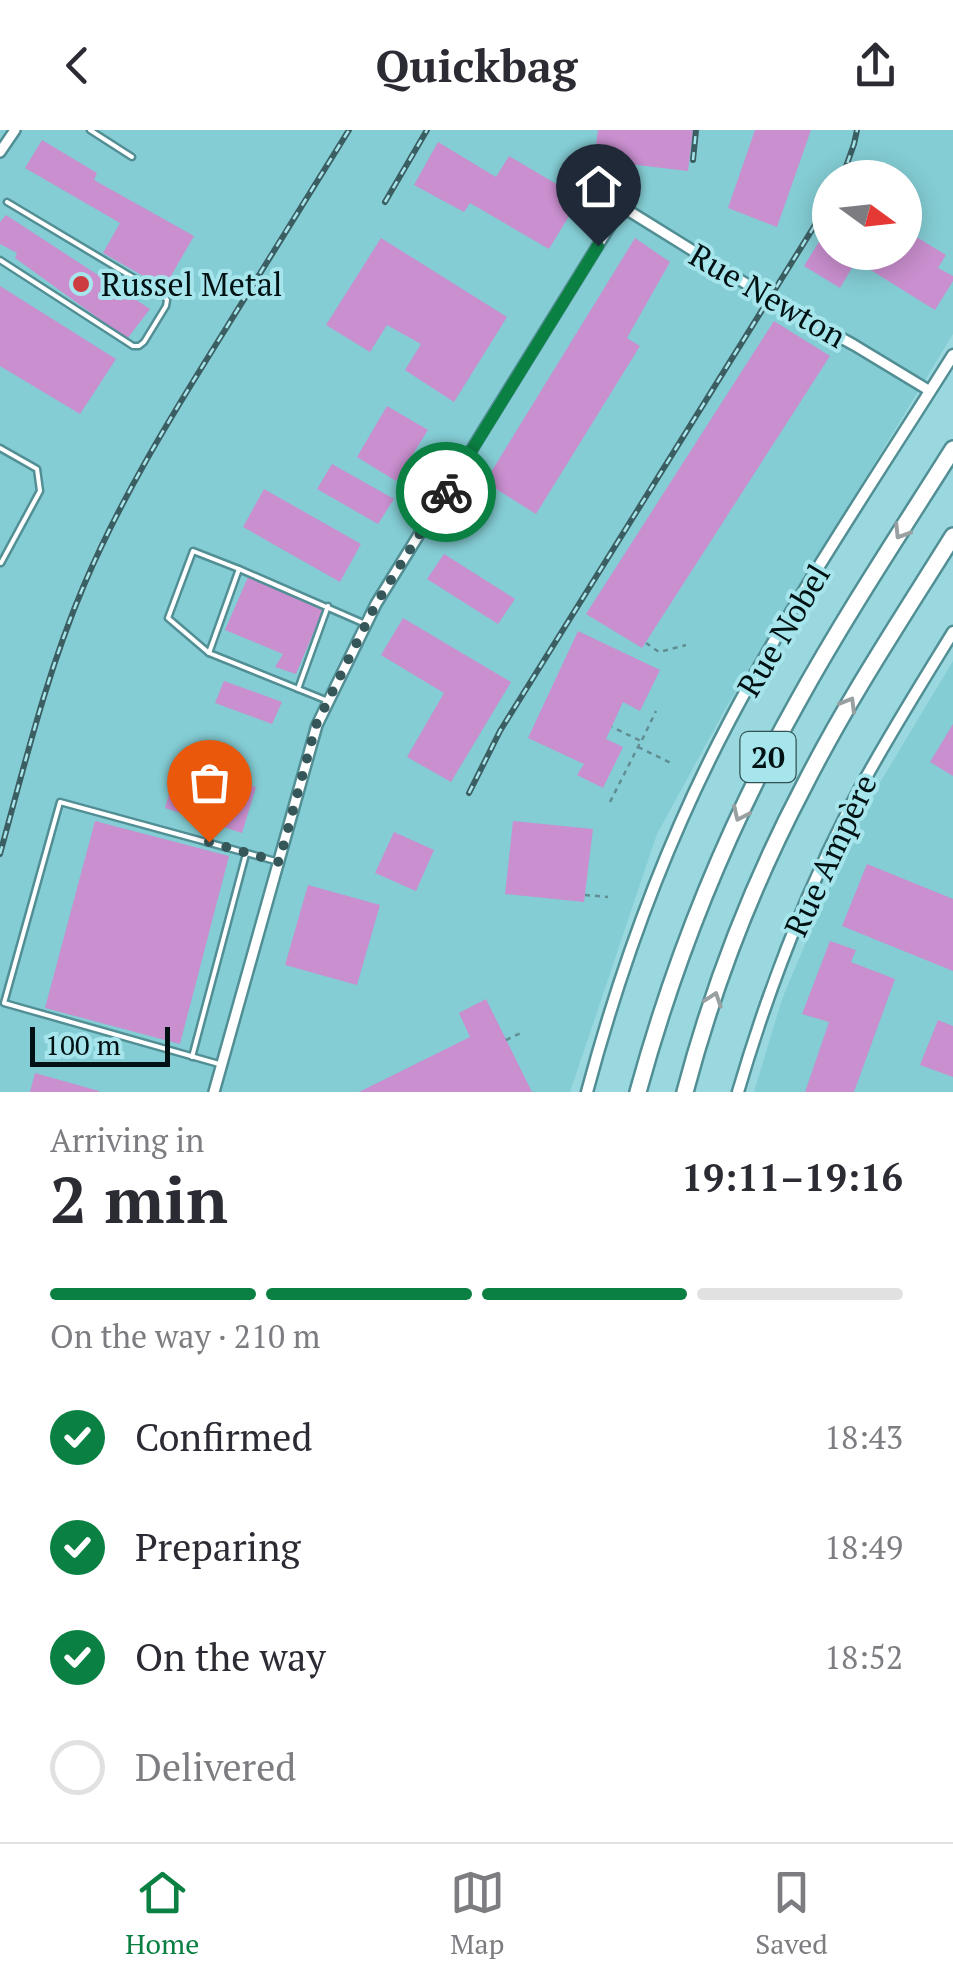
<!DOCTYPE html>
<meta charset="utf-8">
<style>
body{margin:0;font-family:"PT Serif",serif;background:#f7f7f7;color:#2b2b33;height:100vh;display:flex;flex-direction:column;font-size:38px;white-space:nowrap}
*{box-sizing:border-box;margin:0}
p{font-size:32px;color:#7c7c81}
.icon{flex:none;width:55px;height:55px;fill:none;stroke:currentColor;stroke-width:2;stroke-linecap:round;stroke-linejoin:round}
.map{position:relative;height:962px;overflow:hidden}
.panel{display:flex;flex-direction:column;background:#fff;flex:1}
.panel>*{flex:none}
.needle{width:65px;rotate:105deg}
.fabs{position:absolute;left:812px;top:30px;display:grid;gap:20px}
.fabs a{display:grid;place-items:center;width:110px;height:110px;border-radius:50%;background:#fff;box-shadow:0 5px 25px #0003;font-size:50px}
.scale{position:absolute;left:30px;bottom:25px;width:140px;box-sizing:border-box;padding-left:10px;border:5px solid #001113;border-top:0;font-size:28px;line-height:35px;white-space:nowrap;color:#001113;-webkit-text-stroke:8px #a6e5eb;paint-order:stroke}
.pin{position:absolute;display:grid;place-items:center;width:85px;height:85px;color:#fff;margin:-102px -42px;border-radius:50% 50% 50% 0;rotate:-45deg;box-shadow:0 0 10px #0007}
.pin .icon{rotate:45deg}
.courier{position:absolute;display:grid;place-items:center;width:100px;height:100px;margin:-50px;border:8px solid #0b8043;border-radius:50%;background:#fff;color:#222;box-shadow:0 2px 12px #0007}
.overview em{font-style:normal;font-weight:700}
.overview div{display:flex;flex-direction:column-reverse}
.overview{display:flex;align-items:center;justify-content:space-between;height:170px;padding:0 50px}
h1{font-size:65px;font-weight:700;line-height:75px}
.bar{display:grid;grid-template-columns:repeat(4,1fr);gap:15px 10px;align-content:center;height:120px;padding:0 50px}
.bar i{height:12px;border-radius:8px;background:#e1e1e2}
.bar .on{background:#0b8043}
.bar p{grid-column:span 4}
ol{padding:0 50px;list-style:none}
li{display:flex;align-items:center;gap:30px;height:110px}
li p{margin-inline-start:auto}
li .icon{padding:10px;border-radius:50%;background:#0b8043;color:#fff;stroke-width:4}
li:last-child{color:#7c7c81}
li i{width:55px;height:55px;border:5px solid #e1e1e2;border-radius:50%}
header{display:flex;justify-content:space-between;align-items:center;height:130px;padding:0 50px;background:#fff;font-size:45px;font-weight:700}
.dock{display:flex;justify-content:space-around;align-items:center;height:140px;border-top:2px solid #e1e1e2;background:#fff;font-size:28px;color:#7c7c81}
.dock a{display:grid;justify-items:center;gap:5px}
.dock .on{color:#0b8043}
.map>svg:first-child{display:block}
.built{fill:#84cdd4;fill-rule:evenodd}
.building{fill:#c98fcf}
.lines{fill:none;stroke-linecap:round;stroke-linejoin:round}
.service-casing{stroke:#528f95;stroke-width:9}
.minor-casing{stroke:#528f95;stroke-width:14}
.tertiary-casing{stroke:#528f95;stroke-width:15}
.motorway-casing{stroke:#528f95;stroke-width:20}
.path{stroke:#608e93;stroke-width:2.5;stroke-dasharray:5 5;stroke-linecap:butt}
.service{stroke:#fff;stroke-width:4}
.minor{stroke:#fff;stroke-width:9}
.tertiary{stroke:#fff;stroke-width:10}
.motorway{stroke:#fff;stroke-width:15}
.rail-casing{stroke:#3b5e62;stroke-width:6}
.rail{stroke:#a6e5eb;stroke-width:2.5;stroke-dasharray:8;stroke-linecap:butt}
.oneway{stroke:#99a0a1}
.done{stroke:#36575a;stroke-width:10;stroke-dasharray:0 18}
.route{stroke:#0b8043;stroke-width:12}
.poi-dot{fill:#cc3c41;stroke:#a6e5eb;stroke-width:4}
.labels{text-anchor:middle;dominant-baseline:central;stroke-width:8;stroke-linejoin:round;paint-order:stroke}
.shield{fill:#a6e5eb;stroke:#325154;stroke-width:2.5}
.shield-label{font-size:30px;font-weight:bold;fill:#001113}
.poi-label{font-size:32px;fill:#001113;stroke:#a6e5eb;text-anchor:start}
.street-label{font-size:32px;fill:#001113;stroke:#a6e5eb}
</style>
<header><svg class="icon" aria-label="back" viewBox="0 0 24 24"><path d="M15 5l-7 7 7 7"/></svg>Quickbag<svg class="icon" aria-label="share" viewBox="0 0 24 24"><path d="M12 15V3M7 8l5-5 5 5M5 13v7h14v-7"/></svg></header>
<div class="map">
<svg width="953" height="962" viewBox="0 0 953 962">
<rect width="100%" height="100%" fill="#99d8de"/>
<g class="built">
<path d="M 0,0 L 953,0 L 953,204 L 727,576 L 657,704 L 570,962 L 0,962 ZM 830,48 L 905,48 L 905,122 L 830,122 Z"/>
<path d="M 953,531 L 953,962 L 754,962 L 782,869 L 842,727 L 878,656 Z"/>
</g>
<g class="building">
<path d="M 598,0 L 693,0 L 688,41 L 594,30 Z"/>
<path d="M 755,0 L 811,0 L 777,97 L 728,78 Z"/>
<path d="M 42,10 L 97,43 L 94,50 L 194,106 L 164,158 L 103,123 L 120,93 L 25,38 Z"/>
<path d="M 438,12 L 496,47 L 509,26 L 580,68 L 549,119 L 470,73 L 464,82 L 414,55 Z"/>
<path d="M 6,85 L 150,179 L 127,209 L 15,128 L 17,123 L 0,114 L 0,92 Z"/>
<path d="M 830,94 L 830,122 L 905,122 L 905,100 L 946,125 L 938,138 L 953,146 L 953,151 L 935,180 L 856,131 L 840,158 L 804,136 Z"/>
<path d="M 381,108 L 507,187 L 454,272 L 405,240 L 421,214 L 387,195 L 370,222 L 326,195 Z"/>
<path d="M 635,108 L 670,132 L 627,208 L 640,216 L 536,384 L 485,352 Z"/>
<path d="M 0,156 L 116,229 L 80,284 L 0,236 Z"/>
<path d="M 774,191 L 830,226 L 642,518 L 586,484 Z"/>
<path d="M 387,276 L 428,300 L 396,351 L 357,327 Z"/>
<path d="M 332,334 L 394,369 L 378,394 L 317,359 Z"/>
<path d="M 264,359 L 361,414 L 340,452 L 243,397 Z"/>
<path d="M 444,424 L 515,469 L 498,494 L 427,449 Z"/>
<path d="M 248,447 L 324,478 L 296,544 L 275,537 L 283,524 L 225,500 Z"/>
<path d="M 403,488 L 511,552 L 451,652 L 407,627 L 444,563 L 381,525 Z"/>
<path d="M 578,501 L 660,540 L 640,581 L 623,572 L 606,609 L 623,617 L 603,658 L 577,645 L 584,634 L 528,608 Z"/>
<path d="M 224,551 L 282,572 L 272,594 L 215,573 Z"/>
<path d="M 953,594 L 953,646 L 930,632 Z"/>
<path d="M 178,632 L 256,657 L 242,703 L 165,678 Z"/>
<path d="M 95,691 L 229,726 L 180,914 L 45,878 Z"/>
<path d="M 513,691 L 593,699 L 584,772 L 505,764 Z"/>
<path d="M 394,702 L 434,720 L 416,761 L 375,743 Z"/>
<path d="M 867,734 L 953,769 L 953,841 L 842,796 Z"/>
<path d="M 308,755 L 380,775 L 357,855 L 285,835 Z"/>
<path d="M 830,811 L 856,820 L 851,832 L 895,849 L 854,962 L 805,962 L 829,892 L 802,884 Z"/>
<path d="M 486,869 L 532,962 L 359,962 L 470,907 L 459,883 Z"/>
<path d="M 938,890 L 953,896 L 953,947 L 920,935 Z"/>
<path d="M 35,943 L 99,961 L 99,962 L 30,962 Z"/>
</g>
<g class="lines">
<g class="service-casing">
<g id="service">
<path d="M 90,0 L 132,27"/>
<path d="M 0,130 L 133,216 L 139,216 L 144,212 L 166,176 L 167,170 L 164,166 L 7,72"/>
<path d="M 0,318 L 37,339 L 40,361 L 1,433"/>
<path d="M 239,439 L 193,421 L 168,488 L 209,523 L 328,571"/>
<path d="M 209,523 L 239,439 L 363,493"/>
<path d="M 298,559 L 328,476"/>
<path d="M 192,927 L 246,724"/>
<path d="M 219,934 L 4,873 L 60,672 L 279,732"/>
</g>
</g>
<g class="minor-casing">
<g id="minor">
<path d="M 0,22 L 15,0"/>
<path d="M 214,962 L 317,595 L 376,474 L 618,83 L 629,81 L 769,168 L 854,215 L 930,261"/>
</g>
</g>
<g class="tertiary-casing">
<g id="tertiary">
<path d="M 587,962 C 621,835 667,710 728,594 C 794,468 877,346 953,225"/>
<path d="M 738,962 C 767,863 804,767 851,675 C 882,616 918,559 953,502"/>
</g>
</g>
<g class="motorway-casing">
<g id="motorway">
<path d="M 638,962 C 675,827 728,696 797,573 C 845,486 900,403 953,319"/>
<path d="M 685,962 C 713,856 753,753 804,656 C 848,569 902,488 953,406"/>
</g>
</g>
<g class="path">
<path d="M 646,513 L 659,522 L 686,515"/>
<path d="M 642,610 L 656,581"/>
<path d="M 638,617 L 673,634"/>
<path d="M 610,672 L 641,611 L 612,597"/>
<path d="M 585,765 L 608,767"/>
<path d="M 506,910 L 523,902"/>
</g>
<use href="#service" class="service"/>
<use href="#minor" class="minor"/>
<use href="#tertiary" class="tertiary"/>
<use href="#motorway" class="motorway"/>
<g class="rail-casing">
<g id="rail">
<path d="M 693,30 L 696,0"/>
<path d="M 842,48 L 854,14 L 857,0"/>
<path d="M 385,72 L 427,0"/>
<path d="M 469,663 L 500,601 L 830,71"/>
<path d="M 0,724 C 25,633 47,542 84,455 C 121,368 170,288 220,208 C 263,138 306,69 349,0"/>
</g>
</g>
<use href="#rail" class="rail"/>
</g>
<defs><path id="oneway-chevron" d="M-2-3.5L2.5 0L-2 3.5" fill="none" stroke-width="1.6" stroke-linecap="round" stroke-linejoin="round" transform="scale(2.5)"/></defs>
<g class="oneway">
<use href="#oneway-chevron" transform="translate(901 402) rotate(122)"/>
<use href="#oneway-chevron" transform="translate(849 574) rotate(-59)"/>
<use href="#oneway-chevron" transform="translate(740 684) rotate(115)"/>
<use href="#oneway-chevron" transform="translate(714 869) rotate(-71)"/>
</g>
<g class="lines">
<path class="done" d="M 209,712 L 279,732 L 316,595 L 376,474 L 446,362"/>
<path class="route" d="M 446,362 L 598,116"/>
</g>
<circle class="poi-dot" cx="81" cy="154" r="10"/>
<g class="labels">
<rect class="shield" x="740.5" y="602" width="55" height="50" rx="8"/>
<g class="shield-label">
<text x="768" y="627">20</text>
</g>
<g class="poi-label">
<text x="101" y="154">Russel Metal</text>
</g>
<g class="street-label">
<text transform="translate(768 165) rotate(30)">Rue Newton</text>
<text transform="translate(783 500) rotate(-59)">Rue Nobel</text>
<text transform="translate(830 725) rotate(-65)">Rue Ampère</text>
</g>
</g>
</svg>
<div class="fabs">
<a><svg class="needle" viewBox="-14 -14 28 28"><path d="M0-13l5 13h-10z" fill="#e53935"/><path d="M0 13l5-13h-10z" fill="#7c7c81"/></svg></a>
</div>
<div class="scale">100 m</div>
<div class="pin" style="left:209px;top:712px;background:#ea580c"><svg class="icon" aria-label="bag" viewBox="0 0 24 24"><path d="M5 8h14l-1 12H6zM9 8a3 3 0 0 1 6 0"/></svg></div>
<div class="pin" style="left:598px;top:116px;background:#1f2937"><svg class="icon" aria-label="home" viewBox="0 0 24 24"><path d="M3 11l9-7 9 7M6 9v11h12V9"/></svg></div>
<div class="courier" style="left:446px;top:362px"><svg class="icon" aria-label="bike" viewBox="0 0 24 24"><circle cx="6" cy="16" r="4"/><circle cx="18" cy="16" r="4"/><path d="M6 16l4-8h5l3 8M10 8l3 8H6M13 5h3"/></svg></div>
</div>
<section class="panel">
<div class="overview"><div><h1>2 min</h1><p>Arriving in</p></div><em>19:11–19:16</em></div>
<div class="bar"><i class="on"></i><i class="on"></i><i class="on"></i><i></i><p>On the way · 210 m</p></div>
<ol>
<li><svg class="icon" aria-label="check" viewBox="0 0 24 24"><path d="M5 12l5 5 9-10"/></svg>Confirmed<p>18:43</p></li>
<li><svg class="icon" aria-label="check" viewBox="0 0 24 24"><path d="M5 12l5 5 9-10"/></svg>Preparing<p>18:49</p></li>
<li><svg class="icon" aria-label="check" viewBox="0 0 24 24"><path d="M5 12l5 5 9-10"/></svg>On the way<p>18:52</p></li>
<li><i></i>Delivered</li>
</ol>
</section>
<nav class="dock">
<a class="on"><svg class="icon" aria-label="home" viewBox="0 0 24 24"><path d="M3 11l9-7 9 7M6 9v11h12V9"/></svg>Home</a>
<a><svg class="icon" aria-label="map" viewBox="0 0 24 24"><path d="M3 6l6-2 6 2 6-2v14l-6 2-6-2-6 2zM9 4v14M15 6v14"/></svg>Map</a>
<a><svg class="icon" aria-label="saved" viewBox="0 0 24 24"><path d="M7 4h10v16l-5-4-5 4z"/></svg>Saved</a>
</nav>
